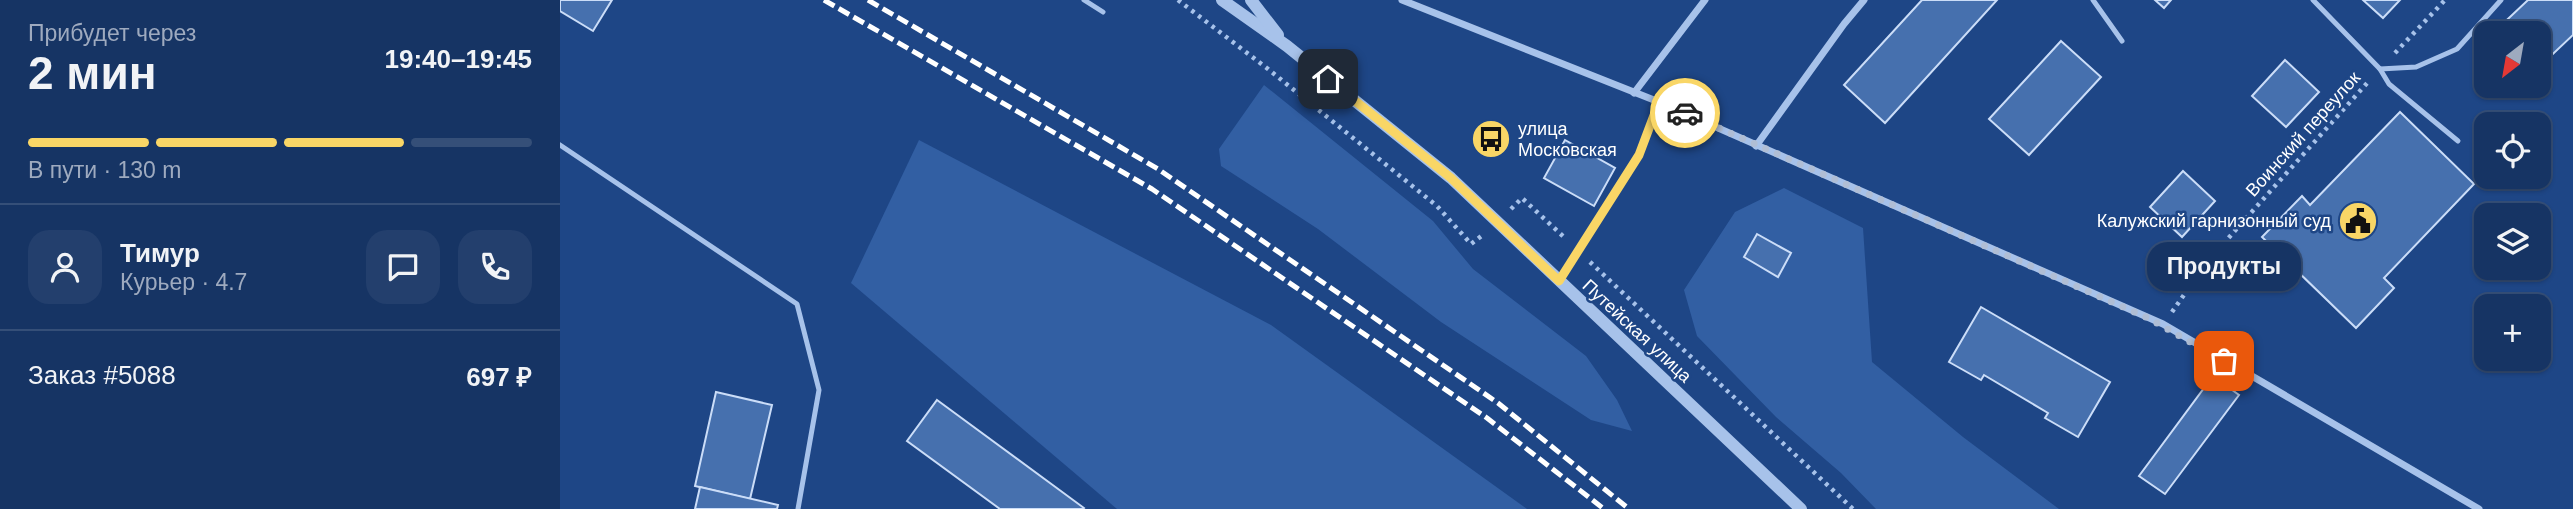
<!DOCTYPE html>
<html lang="ru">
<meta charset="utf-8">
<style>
body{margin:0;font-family:Helvetica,sans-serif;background:#233f6d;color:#f1f3f6;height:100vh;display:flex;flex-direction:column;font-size:26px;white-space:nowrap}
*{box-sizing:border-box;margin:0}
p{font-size:23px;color:#9eaabf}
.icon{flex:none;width:38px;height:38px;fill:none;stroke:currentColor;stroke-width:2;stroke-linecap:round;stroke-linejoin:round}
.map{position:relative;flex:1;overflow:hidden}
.side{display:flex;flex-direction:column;background:#163464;width:560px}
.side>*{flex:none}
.needle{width:46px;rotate:211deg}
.fabs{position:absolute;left:1914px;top:21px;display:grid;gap:14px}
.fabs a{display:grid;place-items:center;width:77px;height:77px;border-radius:14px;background:#163464;box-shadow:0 2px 5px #0004,0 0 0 2px #354f78;font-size:35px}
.pin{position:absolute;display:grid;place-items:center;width:60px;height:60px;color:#fff;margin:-30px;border-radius:14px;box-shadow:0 4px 10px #0006}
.courier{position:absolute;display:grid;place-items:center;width:70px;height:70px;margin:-35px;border:5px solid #f9d666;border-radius:50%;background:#fff;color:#222;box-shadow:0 2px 9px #0007}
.bubble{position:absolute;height:49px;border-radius:21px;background:#163464;box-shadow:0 2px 5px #0004,0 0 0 2px #354f78;font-size:23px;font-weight:600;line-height:49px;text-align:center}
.summary em{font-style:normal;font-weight:600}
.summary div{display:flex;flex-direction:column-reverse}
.summary{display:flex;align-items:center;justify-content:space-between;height:119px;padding:0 28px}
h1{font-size:46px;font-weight:600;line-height:52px}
.bar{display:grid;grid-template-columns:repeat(4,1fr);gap:10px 7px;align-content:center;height:84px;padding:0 28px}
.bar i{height:9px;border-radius:5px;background:#354f78}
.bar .selected{background:#f9d666}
.bar p{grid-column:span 4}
.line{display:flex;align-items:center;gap:18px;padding:0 28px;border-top:2px solid #354f78}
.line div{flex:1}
.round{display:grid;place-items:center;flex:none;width:74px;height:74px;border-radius:21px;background:#233f6d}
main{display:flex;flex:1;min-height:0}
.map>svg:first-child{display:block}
.green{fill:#325fa3}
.building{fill:#4670ae;stroke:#cbddf8;stroke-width:2}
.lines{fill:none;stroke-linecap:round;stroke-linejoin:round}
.path{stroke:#a7c2ea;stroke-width:4.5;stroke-dasharray:3.5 5;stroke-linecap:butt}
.service{stroke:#a7c2ea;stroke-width:5}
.minor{stroke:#a7c2ea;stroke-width:7}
.tertiary{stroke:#a7c2ea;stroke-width:12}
.rail{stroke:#fff;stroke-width:5;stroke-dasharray:12 5;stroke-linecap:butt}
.done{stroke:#b0bed5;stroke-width:7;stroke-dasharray:0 12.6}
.route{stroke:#f9d666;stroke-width:9}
.labels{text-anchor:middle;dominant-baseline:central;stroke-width:5;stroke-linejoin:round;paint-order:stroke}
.poi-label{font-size:18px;fill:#fff;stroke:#1e4686;text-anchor:start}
.street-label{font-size:18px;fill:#fff;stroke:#1e4686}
</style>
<main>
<section class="side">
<div class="summary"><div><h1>2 мин</h1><p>Прибудет через</p></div><em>19:40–19:45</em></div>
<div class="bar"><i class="selected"></i><i class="selected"></i><i class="selected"></i><i></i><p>В пути · 130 m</p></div>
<div class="line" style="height:126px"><a class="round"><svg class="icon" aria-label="person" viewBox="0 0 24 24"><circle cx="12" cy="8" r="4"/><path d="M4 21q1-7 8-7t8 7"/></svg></a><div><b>Тимур</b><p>Курьер · 4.7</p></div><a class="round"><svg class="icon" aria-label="chat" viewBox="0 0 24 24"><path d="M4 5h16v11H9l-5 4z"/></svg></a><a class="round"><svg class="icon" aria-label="phone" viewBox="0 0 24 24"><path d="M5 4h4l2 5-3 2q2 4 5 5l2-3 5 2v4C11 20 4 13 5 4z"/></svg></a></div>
<div class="line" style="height:91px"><div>Заказ #5088</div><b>697 ₽</b></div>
</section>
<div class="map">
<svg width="2013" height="509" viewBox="0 0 2013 509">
<rect width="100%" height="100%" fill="#1e4686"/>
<g class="green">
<path d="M 704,85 L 873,221 L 913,269 L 1026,356 L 1057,400 L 1072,431 L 1031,420 L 881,322 L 758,229 L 661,166 L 659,149 Z"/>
<path d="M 359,140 L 711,325 L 967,509 L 557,509 L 291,283 Z"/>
<path d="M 1224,188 L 1303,228 L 1312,362 L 1403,437 L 1499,509 L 1316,509 L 1281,473 L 1216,417 L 1137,336 L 1124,290 L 1175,212 Z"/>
</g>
<g class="building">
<path d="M 0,0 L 52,0 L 33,31 L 0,11 Z"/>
<path d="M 1362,0 L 1437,0 L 1325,123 L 1284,85 Z"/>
<path d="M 1595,0 L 1611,0 L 1604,8 Z"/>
<path d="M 1803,0 L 1840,0 L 1823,18 Z"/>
<path d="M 1968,0 L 2013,0 L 2013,35 L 1979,67 L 1979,33 L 1933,33 Z"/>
<path d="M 1501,41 L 1541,77 L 1469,155 L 1429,119 Z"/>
<path d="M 1725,60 L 1759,92 L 1726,127 L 1692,96 Z"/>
<path d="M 1840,112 L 1914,184 L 1824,278 L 1834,288 L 1796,328 L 1702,237 L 1742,196 L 1750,205 Z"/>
<path d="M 1005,140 L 1055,168 L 1034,206 L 984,178 Z"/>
<path d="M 1623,171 L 1655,201 L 1622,237 L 1590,207 Z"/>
<path d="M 1197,234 L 1231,253 L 1218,277 L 1184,257 Z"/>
<path d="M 1421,307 L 1550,382 L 1518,437 L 1485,418 L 1488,413 L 1424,375 L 1421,380 L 1389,362 Z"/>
<path d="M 1653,376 L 1679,395 L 1605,494 L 1579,476 Z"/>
<path d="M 156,392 L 212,405 L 190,499 L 135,486 Z"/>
<path d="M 377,400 L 524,508 L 523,509 L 440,509 L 347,441 Z"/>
<path d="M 140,487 L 218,505 L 217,509 L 135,509 Z"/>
</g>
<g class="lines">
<g class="path">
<path d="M 618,0 L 708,69 L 877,206 L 911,244 L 924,234"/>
<path d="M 1835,53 L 1885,0"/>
<path d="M 951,209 L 962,198 L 1006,239"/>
<path d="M 1030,262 L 1293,509"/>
<path d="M 1612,312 L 1647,262 L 1808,82"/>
</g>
<g class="service">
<path d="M 524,0 L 543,12"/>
<path d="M 1533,0 L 1562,41"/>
<path d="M 1753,0 L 1820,69 L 1856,67 L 1897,49 L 1941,0"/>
<path d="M 1820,69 L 1829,84 L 1898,141"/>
<path d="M 0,145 L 237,304 L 259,390 L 238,509"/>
<path d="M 1000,278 L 1078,155 L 1099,102"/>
</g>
<g class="minor">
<path d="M 842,0 L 1099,102 L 1603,324 L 1919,509"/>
<path d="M 1074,93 L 1145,0"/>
<path d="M 1196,146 L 1284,24 L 1304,0"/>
</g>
<g class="tertiary">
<path d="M 662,0 L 727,46 L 891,178 L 1241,509"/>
<path d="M 691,0 L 718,35"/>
</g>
<g class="rail">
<path d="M 264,0 L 592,189 L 927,418 L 1044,509"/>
<path d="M 308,0 L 598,169 L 938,403 L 1069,509"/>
</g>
</g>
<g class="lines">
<path class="done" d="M 1125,113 L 1588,318 L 1664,361"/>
<path class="route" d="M 768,79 L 891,178 L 999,281 L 1079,155 L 1099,102 L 1125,113"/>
</g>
<defs>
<g id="bus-disc" transform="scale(2.0125)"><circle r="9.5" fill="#f9d666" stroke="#1e4686"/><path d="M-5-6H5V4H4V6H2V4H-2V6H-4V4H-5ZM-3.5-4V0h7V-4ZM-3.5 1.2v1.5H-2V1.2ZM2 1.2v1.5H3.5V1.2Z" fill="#111"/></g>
<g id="civic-disc" transform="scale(2.0125)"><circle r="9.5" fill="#f9d666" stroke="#1e4686"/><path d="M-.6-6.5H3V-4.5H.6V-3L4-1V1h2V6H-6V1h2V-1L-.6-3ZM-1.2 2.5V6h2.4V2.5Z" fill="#111"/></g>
</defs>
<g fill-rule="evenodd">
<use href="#bus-disc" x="931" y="139"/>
<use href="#civic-disc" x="1798" y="221"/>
</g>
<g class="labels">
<g class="poi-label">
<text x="958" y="129">улица<tspan x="958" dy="21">Московская</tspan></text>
<text x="1771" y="221" text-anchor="end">Калужский гарнизонный суд</text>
</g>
<g class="street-label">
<text transform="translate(1743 134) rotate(-48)">Воинский переулок</text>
<text transform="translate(1077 331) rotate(43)">Путейская улица</text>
</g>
</g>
</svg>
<div class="fabs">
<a><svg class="needle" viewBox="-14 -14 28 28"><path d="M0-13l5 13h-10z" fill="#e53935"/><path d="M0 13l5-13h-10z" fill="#9eaabf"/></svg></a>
<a><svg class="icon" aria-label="locate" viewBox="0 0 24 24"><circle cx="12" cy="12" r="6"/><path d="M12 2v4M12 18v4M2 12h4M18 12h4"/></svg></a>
<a><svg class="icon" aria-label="layers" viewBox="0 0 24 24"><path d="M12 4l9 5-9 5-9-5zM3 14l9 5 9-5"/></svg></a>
<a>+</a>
</div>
<div class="pin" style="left:1664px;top:361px;background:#ea580c"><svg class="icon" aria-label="bag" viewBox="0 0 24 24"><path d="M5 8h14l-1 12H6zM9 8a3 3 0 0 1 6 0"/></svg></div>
<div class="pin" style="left:768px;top:79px;background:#1f2937"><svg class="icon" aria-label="home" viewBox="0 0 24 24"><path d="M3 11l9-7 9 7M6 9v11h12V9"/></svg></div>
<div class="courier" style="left:1125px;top:113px"><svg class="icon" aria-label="car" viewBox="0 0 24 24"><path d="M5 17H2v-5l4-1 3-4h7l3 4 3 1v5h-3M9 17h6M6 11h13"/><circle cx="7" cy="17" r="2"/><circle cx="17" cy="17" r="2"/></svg></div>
<div class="bubble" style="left:1587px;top:242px;width:154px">Продукты</div>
</div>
</main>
